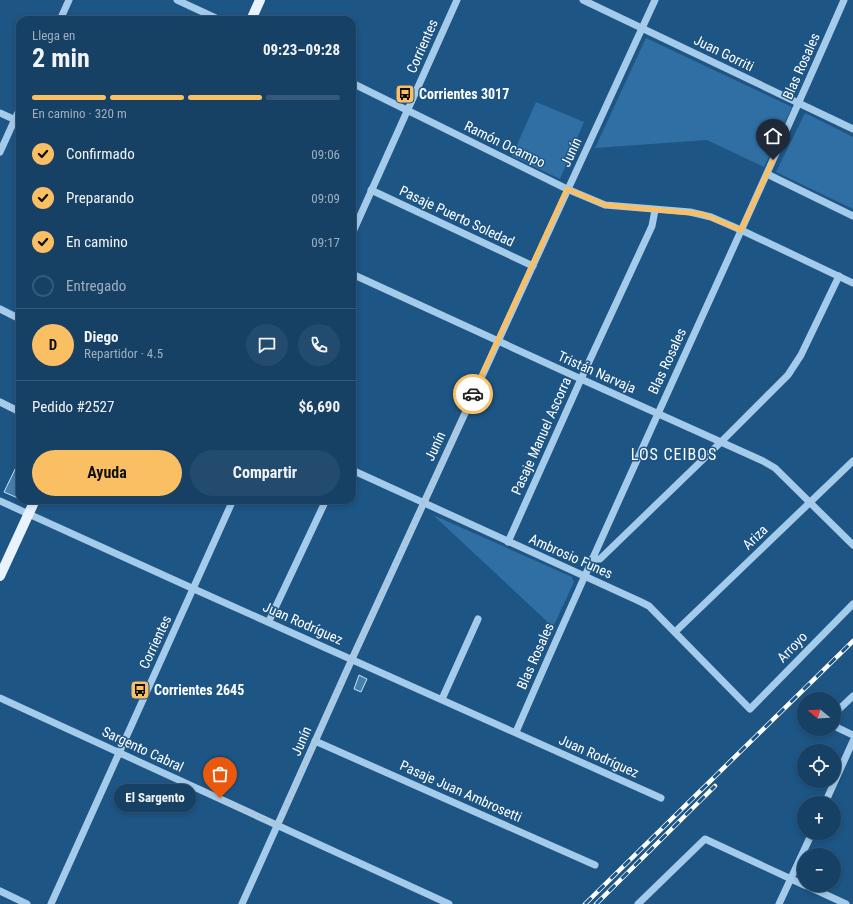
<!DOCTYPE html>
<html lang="es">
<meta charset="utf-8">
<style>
body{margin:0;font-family:"Roboto Condensed",sans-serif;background:#234b6d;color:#f1f3f6;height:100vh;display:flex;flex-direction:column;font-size:15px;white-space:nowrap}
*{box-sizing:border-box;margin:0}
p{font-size:13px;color:#9eafbf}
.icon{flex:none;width:22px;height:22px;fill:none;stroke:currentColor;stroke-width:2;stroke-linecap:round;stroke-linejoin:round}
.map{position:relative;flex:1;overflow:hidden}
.details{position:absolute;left:16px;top:16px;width:340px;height:488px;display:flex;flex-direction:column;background:#164064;border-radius:12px;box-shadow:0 2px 6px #0003,0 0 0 1px #355978}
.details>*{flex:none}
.needle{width:26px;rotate:288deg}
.controls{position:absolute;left:797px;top:692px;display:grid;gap:8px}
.controls a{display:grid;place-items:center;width:44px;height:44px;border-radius:50%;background:#164064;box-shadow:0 2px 6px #0003,0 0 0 1px #355978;font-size:20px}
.pin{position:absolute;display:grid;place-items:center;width:34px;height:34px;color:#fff;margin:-41px -17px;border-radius:50% 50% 50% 0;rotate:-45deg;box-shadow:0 0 4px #0007}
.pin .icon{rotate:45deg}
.courier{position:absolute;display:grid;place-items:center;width:40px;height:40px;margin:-20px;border:3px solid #fabf63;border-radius:50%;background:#fff;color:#222;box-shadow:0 1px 5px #0007}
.bubble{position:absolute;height:28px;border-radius:14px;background:#164064;box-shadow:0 2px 6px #0003,0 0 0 1px #355978;font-size:13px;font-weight:700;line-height:28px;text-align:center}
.head em{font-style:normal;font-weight:700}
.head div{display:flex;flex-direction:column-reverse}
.head{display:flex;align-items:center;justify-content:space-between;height:68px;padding:0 16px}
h1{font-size:26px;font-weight:700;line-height:30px}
.bar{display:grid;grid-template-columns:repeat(4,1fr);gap:6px 4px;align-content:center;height:48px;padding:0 16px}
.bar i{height:5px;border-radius:3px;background:#355978}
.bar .on{background:#fabf63}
.bar p{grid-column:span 4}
.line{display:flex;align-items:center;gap:10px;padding:0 16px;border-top:1px solid #355978}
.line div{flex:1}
.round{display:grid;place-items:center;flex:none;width:42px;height:42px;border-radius:21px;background:#234b6d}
ol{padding:0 16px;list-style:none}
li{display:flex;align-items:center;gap:12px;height:44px}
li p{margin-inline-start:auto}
li .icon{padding:4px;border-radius:50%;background:#fabf63;color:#111;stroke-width:4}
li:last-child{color:#9eafbf}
li i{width:22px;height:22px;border:2px solid #355978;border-radius:50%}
.cta{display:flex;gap:8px;margin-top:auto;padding:8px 16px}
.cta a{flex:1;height:46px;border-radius:24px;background:#fabf63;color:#111;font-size:16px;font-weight:700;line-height:46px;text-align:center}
.cta a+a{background:#234b6d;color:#f1f3f6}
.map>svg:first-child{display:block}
.green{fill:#306fa3}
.building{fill:#457fae;stroke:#c9e3f8}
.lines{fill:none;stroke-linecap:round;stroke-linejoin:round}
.minor{stroke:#a5cbeb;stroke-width:7}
.major{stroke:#e9f3fe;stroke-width:10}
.rail-casing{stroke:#fff;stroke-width:4.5}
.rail{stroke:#1d5585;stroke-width:3;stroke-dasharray:9;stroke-linecap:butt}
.done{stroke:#b0c4d4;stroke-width:4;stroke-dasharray:0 7.2}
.route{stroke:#fabf63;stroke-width:5}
.labels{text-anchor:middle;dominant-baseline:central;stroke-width:3;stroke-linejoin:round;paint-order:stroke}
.street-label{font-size:14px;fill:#fff;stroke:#1d5585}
.poi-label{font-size:14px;font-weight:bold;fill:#fff;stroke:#1d5585;text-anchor:start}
.quarter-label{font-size:16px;letter-spacing:1px;fill:#fff;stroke:#1d5585}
</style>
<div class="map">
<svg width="853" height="904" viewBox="0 0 853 904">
<rect width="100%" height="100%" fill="#1d5585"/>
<g class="green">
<path d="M 646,38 L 792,107 L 764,167 L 707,140 L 595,148 Z"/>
<path d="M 536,102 L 584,122 L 560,179 L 512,156 Z"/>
<path d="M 805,113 L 853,137 L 853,209 L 776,172 Z"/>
<path d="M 433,515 L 572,577 L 574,582 L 553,627 Z"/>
</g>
<g class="building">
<path d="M 20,459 L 20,499 L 4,492 Z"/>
<path d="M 359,675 L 367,679 L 361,692 L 354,689 Z"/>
</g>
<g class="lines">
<g class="minor">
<path d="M 177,0 L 220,20"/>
<path d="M 583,0 L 853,129"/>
<path d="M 60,20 L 69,0"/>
<path d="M 352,83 L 567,189 L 605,205 L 690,212 L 711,217 L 741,230 L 853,283"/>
<path d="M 0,113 L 20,122"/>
<path d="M 0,152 L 20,108"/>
<path d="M 767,174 L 853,216"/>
<path d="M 371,190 L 533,266"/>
<path d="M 352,234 L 457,0"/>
<path d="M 352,274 L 581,379 L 763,461 L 775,468 L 853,545"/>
<path d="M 0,309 L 20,319"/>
<path d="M 0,402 L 20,412"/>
<path d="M 352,470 L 639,601 L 649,606 L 750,709 L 853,604"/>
<path d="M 0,501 L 194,589 L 661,798"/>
<path d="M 508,542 L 581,379 L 652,226 L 655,210"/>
<path d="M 592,559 L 600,559 L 721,442 L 788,375 L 801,355 L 839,276"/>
<path d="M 269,621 L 326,500"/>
<path d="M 675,632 L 853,461"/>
<path d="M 0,698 L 449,904"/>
<path d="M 442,699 L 478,619"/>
<path d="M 834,714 L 853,696"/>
<path d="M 834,726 L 853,735"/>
<path d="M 516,732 C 622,487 737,245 844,0"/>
<path d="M 315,741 L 595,865"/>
<path d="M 825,803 L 853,741"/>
<path d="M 805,885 L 846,904"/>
<path d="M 0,891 L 27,904"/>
<path d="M 51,904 L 233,500"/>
<path d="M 242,904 L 352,659 L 655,0"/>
<path d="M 638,904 L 705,839 L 804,885"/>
<path d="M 779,904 L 812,833"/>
</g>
<g class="major">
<path d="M 251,20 L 260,0"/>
<path d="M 0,576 L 35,500"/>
</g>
<g class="rail-casing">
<g id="rail">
<path d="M 585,904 L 853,641"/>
<path d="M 596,904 L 715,786"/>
</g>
</g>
<use href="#rail" class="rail"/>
</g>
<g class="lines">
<path class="done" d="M 220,798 L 278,825 L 352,659 L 473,394"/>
<path class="route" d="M 473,394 L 567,189 L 605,205 L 702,214 L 741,230 L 773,160"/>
</g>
<defs>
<g id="bus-square" transform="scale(1)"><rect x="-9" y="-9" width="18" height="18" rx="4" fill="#fabf63" stroke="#1d5585"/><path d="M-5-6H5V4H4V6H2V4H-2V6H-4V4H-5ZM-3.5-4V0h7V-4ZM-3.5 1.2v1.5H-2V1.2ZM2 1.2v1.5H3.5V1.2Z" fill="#111"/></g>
</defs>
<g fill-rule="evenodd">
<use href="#bus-square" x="405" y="94"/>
<use href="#bus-square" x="140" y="690"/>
</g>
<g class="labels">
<g class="street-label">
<text transform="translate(422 46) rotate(-66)">Corrientes</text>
<text transform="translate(724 53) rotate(26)">Juan Gorriti</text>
<text transform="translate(801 66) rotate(-66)">Blas Rosales</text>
<text transform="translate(505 144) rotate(26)">Ramón Ocampo</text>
<text transform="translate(571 152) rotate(-65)">Junín</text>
<text transform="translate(457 216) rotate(25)">Pasaje Puerto Soledad</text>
<text transform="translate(667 361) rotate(-65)">Blas Rosales</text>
<text transform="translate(597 372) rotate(24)">Tristán Narvaja</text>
<text transform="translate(541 436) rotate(-66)">Pasaje Manuel Ascorra</text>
<text transform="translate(435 446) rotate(-65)">Junín</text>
<text transform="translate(755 537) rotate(-44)">Ariza</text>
<text transform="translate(571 556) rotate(24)">Ambrosio Funes</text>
<text transform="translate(303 623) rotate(24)">Juan Rodríguez</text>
<text transform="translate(155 642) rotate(-65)">Corrientes</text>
<text transform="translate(792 647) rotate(-46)">Arroyo</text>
<text transform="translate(535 656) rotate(-66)">Blas Rosales</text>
<text transform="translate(301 741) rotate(-66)">Junín</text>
<text transform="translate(143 749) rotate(25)">Sargento Cabral</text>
<text transform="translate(599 756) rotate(24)">Juan Rodríguez</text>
<text transform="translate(461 791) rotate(24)">Pasaje Juan Ambrosetti</text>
</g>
<g class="poi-label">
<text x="419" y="94">Corrientes 3017</text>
<text x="154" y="690">Corrientes 2645</text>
</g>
<g class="quarter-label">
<text x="674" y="454">LOS CEIBOS</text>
</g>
</g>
</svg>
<div class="controls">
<a><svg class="needle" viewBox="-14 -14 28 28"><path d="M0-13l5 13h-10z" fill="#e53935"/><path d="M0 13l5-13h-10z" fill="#9eafbf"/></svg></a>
<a><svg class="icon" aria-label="locate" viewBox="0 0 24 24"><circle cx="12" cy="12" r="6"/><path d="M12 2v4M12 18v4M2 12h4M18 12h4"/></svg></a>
<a>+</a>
<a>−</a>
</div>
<div class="pin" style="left:220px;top:798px;background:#ea580c"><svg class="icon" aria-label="bag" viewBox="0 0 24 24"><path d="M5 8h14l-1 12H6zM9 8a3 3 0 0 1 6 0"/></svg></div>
<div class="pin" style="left:773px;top:160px;background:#1f2937"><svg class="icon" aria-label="home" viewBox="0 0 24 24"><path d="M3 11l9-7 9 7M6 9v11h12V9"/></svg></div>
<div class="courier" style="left:473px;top:394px"><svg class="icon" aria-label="car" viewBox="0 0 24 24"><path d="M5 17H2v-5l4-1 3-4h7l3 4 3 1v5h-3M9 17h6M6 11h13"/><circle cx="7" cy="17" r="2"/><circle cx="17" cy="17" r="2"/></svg></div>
<div class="bubble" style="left:114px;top:784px;width:82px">El Sargento</div>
<section class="details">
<div class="head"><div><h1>2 min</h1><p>Llega en</p></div><em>09:23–09:28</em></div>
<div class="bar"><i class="on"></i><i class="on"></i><i class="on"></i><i></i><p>En camino · 320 m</p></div>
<ol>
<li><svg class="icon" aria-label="check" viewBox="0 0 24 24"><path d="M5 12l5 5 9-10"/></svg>Confirmado<p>09:06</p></li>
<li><svg class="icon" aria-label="check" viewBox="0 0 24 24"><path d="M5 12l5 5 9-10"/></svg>Preparando<p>09:09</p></li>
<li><svg class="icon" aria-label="check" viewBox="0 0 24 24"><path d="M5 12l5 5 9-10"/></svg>En camino<p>09:17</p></li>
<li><i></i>Entregado</li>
</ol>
<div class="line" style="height:72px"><b class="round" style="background:#fabf63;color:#111">D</b><div><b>Diego</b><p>Repartidor · 4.5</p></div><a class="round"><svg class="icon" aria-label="chat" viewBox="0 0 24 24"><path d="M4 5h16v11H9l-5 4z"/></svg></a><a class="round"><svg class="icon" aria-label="phone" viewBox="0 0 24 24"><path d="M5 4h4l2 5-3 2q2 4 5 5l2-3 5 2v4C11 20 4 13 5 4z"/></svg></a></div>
<div class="line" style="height:52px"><div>Pedido #2527</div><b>$6,690</b></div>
<div class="cta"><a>Ayuda</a><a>Compartir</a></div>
</section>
</div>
